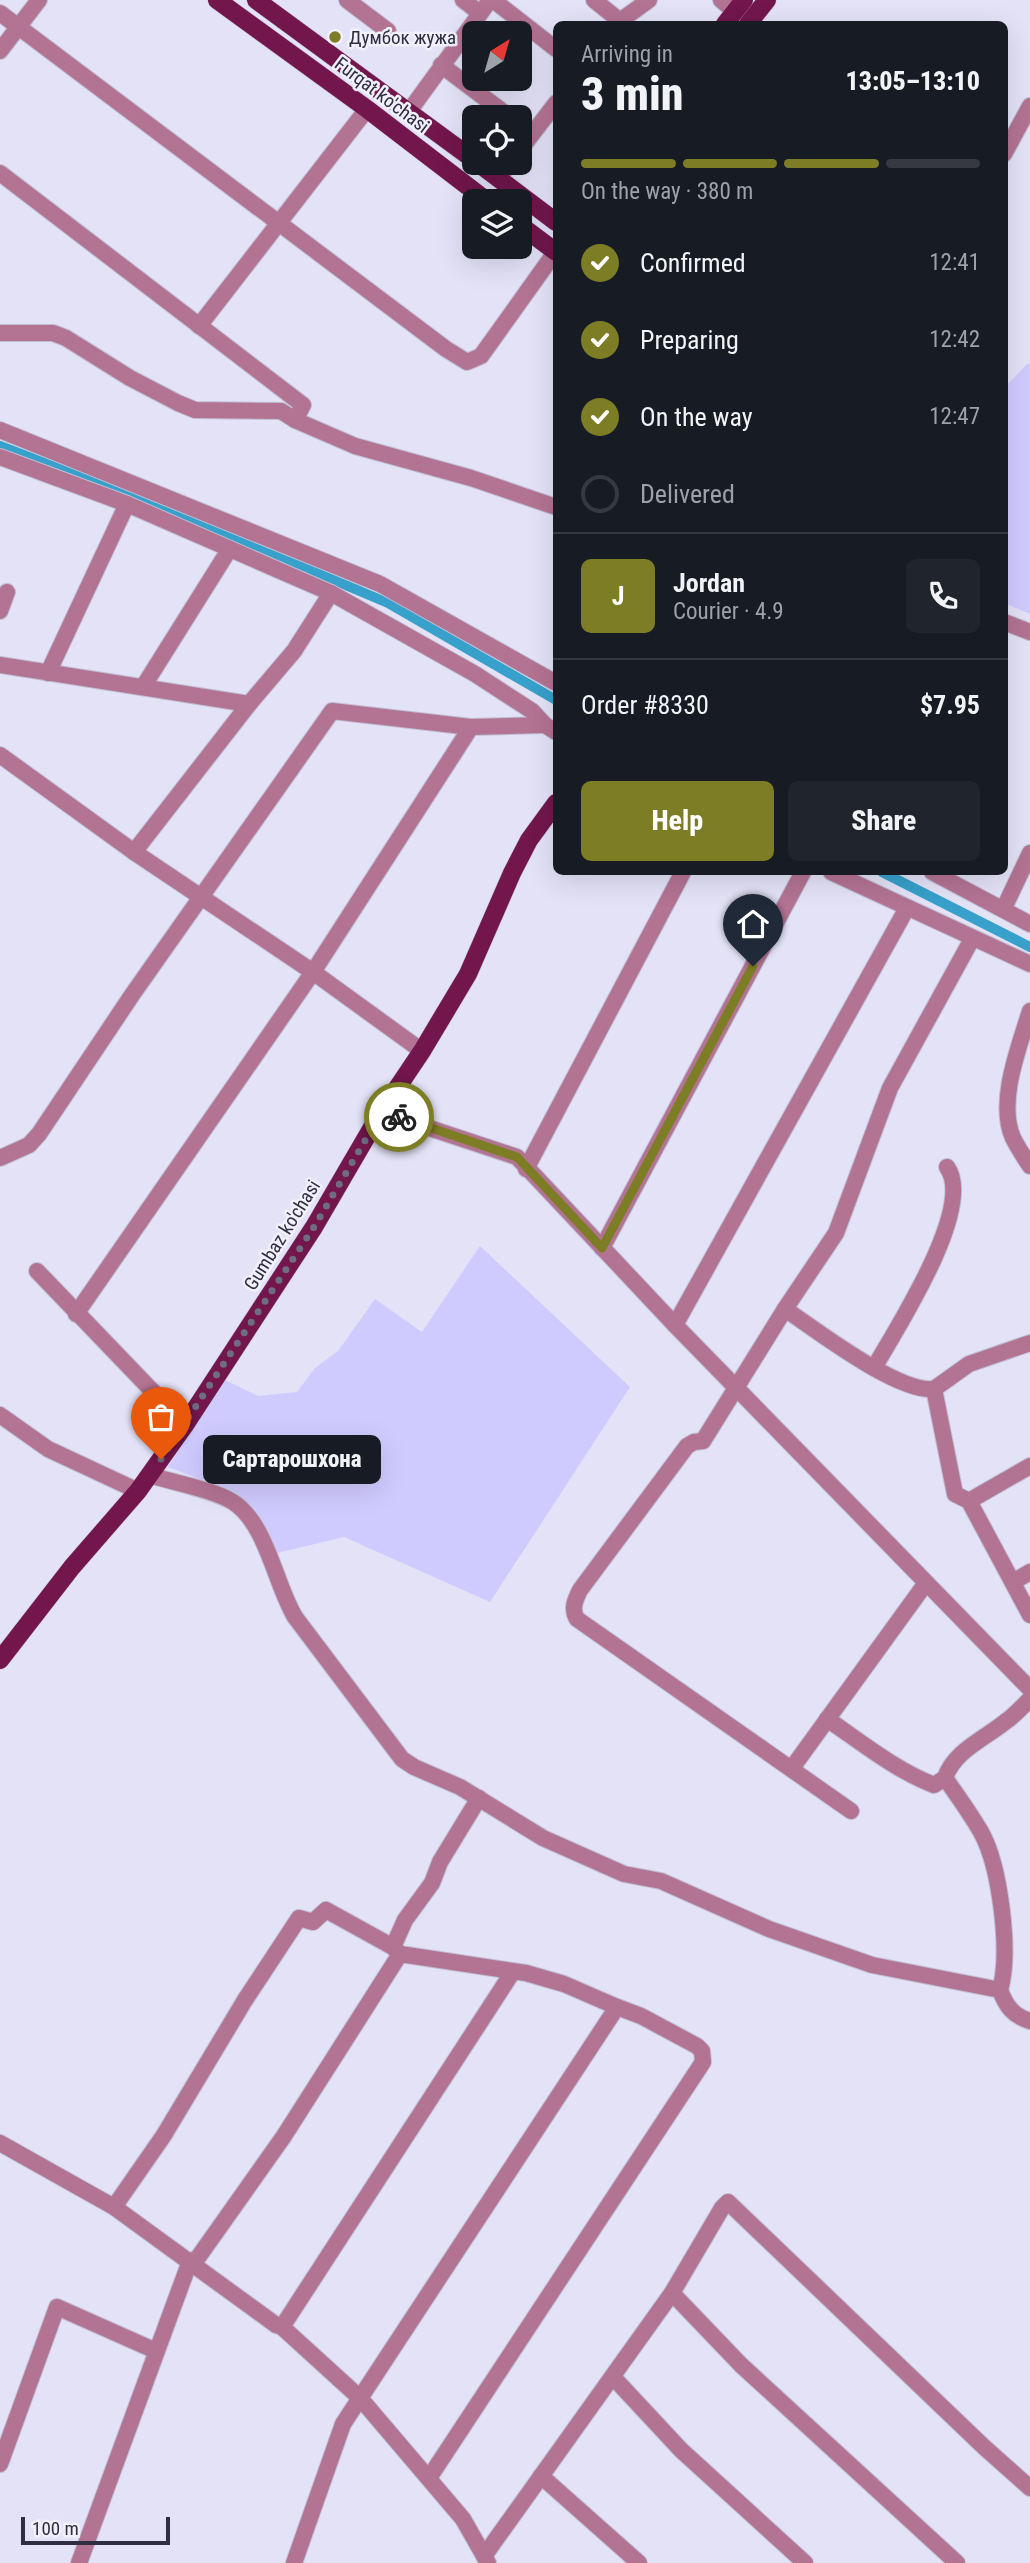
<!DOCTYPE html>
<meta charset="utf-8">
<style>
body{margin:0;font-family:"Roboto Condensed",sans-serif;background:#20242c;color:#f1f3f6;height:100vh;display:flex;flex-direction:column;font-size:26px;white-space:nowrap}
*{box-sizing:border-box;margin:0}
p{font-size:23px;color:#9ea1a6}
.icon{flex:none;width:38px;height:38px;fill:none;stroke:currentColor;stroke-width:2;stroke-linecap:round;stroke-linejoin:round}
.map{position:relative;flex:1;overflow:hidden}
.drawer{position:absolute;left:553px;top:21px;width:455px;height:854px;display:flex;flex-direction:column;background:#171b24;border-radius:10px;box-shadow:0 7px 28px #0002}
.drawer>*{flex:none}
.needle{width:46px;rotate:37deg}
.fabs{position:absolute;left:462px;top:21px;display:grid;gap:14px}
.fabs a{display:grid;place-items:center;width:70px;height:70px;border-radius:10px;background:#171b24;box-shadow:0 7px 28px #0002;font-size:35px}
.scale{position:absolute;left:21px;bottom:18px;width:149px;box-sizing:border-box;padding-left:7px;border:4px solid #302e42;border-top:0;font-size:19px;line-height:24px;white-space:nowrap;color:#302e42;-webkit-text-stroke:5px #f1f0fb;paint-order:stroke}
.pin{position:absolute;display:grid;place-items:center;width:60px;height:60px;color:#fff;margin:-72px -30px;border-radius:50% 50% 50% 0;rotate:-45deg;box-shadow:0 0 7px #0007}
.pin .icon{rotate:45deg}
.courier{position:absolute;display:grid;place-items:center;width:70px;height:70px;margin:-35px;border:5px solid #7d7d25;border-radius:50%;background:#fff;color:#222;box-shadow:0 2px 9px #0007}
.bubble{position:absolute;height:49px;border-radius:10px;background:#171b24;box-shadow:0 7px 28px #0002;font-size:23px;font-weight:800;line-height:49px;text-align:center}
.overview em{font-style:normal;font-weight:800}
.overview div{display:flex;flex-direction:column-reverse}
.overview{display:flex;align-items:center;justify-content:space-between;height:119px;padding:0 28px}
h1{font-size:46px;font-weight:800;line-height:52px}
.bar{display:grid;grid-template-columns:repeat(4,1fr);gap:10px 7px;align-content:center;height:84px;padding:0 28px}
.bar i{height:9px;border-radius:5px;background:#363941}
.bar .current{background:#7d7d25}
.bar p{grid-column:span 4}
.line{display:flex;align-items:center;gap:18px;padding:0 28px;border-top:2px solid #363941}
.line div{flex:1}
.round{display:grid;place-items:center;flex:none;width:74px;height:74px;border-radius:10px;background:#20242c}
ol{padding:0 28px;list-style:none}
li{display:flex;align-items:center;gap:21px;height:77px}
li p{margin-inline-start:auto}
li .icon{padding:7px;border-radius:50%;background:#7d7d25;color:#fff;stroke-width:4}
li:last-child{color:#9ea1a6}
li i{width:38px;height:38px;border:4px solid #363941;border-radius:50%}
.button{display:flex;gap:14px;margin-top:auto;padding:14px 28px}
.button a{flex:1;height:80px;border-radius:10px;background:#7d7d25;color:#fff;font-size:28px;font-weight:800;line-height:80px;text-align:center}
.button a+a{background:#20242c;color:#f1f3f6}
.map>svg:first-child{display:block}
.green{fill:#d0cbfe}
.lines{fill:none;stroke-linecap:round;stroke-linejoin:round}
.canal{stroke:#37a0cb;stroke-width:10}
.minor-casing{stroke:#bfbed3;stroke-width:18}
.major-casing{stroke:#bfbed3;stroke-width:19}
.minor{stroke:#b37393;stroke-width:16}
.major{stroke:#72164d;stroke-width:18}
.done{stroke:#6f6d81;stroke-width:7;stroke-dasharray:0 12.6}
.route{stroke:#7d7d25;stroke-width:9}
.poi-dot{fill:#7d7d25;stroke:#f1f0fb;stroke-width:2.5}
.labels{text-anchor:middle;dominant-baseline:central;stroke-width:5;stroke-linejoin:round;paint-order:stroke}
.poi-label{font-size:19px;fill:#302e42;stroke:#f1f0fb;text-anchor:start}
.street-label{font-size:19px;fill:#302e42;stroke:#f1f0fb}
</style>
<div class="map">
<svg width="1030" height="2563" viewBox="0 0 1030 2563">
<rect width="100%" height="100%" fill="#e3e2f7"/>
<g class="green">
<path d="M 1028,363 L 1030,365 L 1030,614 L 1004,603 L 1005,387 Z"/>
<path d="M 480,1246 L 630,1387 L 490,1602 L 344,1537 L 277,1553 L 254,1512 L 234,1492 L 168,1467 L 225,1380 L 258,1396 L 297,1392 L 315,1368 L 338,1351 L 375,1299 L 422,1332 Z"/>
</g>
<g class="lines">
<g class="canal">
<path d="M 0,446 L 175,513 L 388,603 L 556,700"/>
<path d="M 882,872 L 1030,947"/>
</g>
<g class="minor-casing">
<g id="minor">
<path d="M 347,0 L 388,31"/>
<path d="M 463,0 L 480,13"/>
<path d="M 493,0 L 556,49"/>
<path d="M 594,0 L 620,21 L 649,0"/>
<path d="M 721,0 L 735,12"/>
<path d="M 0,13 L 446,349 L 467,362 L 481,356 L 556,251"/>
<path d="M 0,51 L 39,0"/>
<path d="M 441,65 L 510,117"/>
<path d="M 410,110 L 490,0"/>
<path d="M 520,150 L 556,103"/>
<path d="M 1004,154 L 1030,106"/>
<path d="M 0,173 L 303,405 L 295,420"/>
<path d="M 499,178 L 510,163"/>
<path d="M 199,326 L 367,109"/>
<path d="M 0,333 L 53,333 L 66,338 L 130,378 L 178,403 L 195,410 L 281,411 L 295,420 L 355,446 L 471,478 L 556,507"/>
<path d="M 0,430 L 380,584 L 556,683"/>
<path d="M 0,457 L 127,504 L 331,593 L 475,674 L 532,711 L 545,725 L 556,732"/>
<path d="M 0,611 L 7,592"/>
<path d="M 1004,622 L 1030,632"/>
<path d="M 0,665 L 249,704 L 294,651 L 331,593"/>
<path d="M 48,673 L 127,504"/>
<path d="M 143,687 L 229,550"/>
<path d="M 0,755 L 134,852 L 313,972 L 422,1051"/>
<path d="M 134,852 L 249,704"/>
<path d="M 831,872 L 1030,964"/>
<path d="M 932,872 L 1030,924"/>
<path d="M 1004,908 L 1030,853"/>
<path d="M 1030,1011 C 1019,1047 997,1102 1013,1138 C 1018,1148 1024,1157 1030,1166"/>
<path d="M 381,1112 L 517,1157 L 675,1325 L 1030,1689"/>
<path d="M 0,1158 L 29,1145 L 39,1134 L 132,995 L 332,711 L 471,727 L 545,725"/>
<path d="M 526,1169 L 683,872"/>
<path d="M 602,1248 L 803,872"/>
<path d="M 37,1271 L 185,1425"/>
<path d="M 785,1309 L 836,1233 L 890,1088 L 972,939"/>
<path d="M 76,1314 L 313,972 L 471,727"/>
<path d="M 675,1325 L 907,908"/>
<path d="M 874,1368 C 896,1329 976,1207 947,1167"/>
<path d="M 934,1389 L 955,1494 L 969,1501 L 1030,1615"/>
<path d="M 934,1389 L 969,1364 L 1030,1343"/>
<path d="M 0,1415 L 48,1449 L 138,1491"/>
<path d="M 149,1475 C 172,1482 214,1490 233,1502 C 267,1524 275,1584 295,1617 L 402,1759 L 414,1767 L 460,1787 L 543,1838 L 624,1874 L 661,1881 L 769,1929 L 872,1965 L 1000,1990 C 1006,2006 1013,2016 1030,2021"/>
<path d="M 969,1501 L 1030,1466"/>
<path d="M 1013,1582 L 1030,1572"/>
<path d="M 827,1719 C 861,1742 895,1770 934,1785 L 945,1778"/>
<path d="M 792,1768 L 926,1583"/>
<path d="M 851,1811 L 577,1619 C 571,1609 575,1600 580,1590 L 687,1446 L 694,1442 L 703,1441 L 785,1309 C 816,1330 898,1393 934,1389"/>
<path d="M 400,1954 L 393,1947 L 405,1920 L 432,1883 L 440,1862 L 479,1798"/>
<path d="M 1000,1990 C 1011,1952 1000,1866 981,1832 C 970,1813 957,1795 945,1778 C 954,1751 984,1739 1005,1722 C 1014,1716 1022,1707 1030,1699"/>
<path d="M 0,2143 L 114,2207 L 276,2325 L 282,2327 L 360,2398 L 463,2519 L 488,2563"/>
<path d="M 114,2207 L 164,2135 L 245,2000 L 299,1918 L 313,1922 L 326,1910 L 393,1947"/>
<path d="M 672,2293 L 741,2365 L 957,2563"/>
<path d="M 282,2327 L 512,1973"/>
<path d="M 613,2377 L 681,2450 L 805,2563"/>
<path d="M 0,2464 L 57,2307 L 156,2351"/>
<path d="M 541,2476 L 639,2563"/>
<path d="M 429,2478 L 703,2062 L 702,2051 L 697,2046 L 641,2016 L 617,2007"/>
<path d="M 484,2556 L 672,2293 L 722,2208 L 728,2202 L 984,2447 L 1030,2488"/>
<path d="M 79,2563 L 190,2261 L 197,2259 L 284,2136 L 400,1954 L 526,1973 L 564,1984 L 617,2007 L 343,2424 L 294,2563"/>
</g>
</g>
<g class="major-casing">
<g id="major">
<path d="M 217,0 L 367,109 L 487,201"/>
<path d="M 256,0 L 474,160"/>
<path d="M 725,24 L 744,0"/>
<path d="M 748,24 L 767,0"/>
<path d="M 478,163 L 556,222"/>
<path d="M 520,225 L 556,252"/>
<path d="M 0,1660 L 72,1567 L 138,1491 L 185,1425 L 314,1227 L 381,1112 L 422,1051 L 468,974 L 512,873 L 529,840 L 556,803"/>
</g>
</g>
<use href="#minor" class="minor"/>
<use href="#major" class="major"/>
</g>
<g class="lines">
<path class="done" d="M 161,1459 L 314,1227 L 382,1112 L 399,1117"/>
<path class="route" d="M 399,1117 L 517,1157 L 602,1248 L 753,966"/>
</g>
<circle class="poi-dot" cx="335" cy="37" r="7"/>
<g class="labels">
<g class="poi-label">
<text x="349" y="37">Думбок жужа</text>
</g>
<g class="street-label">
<text transform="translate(382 95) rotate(37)">Furqat ko'chasi</text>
<text transform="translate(282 1235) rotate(-58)">Gumbaz ko'chasi</text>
</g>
</g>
</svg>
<div class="fabs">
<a><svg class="needle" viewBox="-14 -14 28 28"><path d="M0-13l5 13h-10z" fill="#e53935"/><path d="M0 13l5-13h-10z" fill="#9ea1a6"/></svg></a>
<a><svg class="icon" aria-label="locate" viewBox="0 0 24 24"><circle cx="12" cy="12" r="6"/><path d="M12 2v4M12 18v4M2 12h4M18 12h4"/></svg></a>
<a><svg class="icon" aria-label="layers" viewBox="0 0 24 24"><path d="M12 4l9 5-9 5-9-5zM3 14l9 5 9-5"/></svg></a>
</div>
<div class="scale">100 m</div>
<div class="pin" style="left:161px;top:1459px;background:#ea580c"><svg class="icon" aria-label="bag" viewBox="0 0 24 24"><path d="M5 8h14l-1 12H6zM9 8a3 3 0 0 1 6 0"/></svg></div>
<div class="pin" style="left:753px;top:966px;background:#1f2937"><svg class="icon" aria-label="home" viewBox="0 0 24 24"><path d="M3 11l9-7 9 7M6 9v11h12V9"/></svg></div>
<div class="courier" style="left:399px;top:1117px"><svg class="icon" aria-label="bike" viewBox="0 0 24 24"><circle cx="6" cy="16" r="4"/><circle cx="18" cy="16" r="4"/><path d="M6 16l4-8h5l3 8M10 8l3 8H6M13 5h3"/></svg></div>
<div class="bubble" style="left:203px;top:1435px;width:178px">Сартарошхона</div>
<section class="drawer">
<div class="overview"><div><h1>3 min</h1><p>Arriving in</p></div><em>13:05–13:10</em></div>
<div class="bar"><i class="current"></i><i class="current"></i><i class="current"></i><i></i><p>On the way · 380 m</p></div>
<ol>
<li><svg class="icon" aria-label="check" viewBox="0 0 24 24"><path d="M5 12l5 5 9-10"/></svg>Confirmed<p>12:41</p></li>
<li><svg class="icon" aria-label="check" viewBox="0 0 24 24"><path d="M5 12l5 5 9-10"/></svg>Preparing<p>12:42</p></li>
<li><svg class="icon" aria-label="check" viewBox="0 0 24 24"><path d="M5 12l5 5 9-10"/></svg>On the way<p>12:47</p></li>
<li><i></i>Delivered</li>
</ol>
<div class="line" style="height:126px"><b class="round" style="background:#7d7d25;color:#fff">J</b><div><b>Jordan</b><p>Courier · 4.9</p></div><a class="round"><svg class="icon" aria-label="phone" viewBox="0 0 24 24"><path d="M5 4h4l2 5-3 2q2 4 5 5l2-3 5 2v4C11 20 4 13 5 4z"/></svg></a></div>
<div class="line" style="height:91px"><div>Order #8330</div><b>$7.95</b></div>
<div class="button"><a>Help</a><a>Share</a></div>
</section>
</div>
